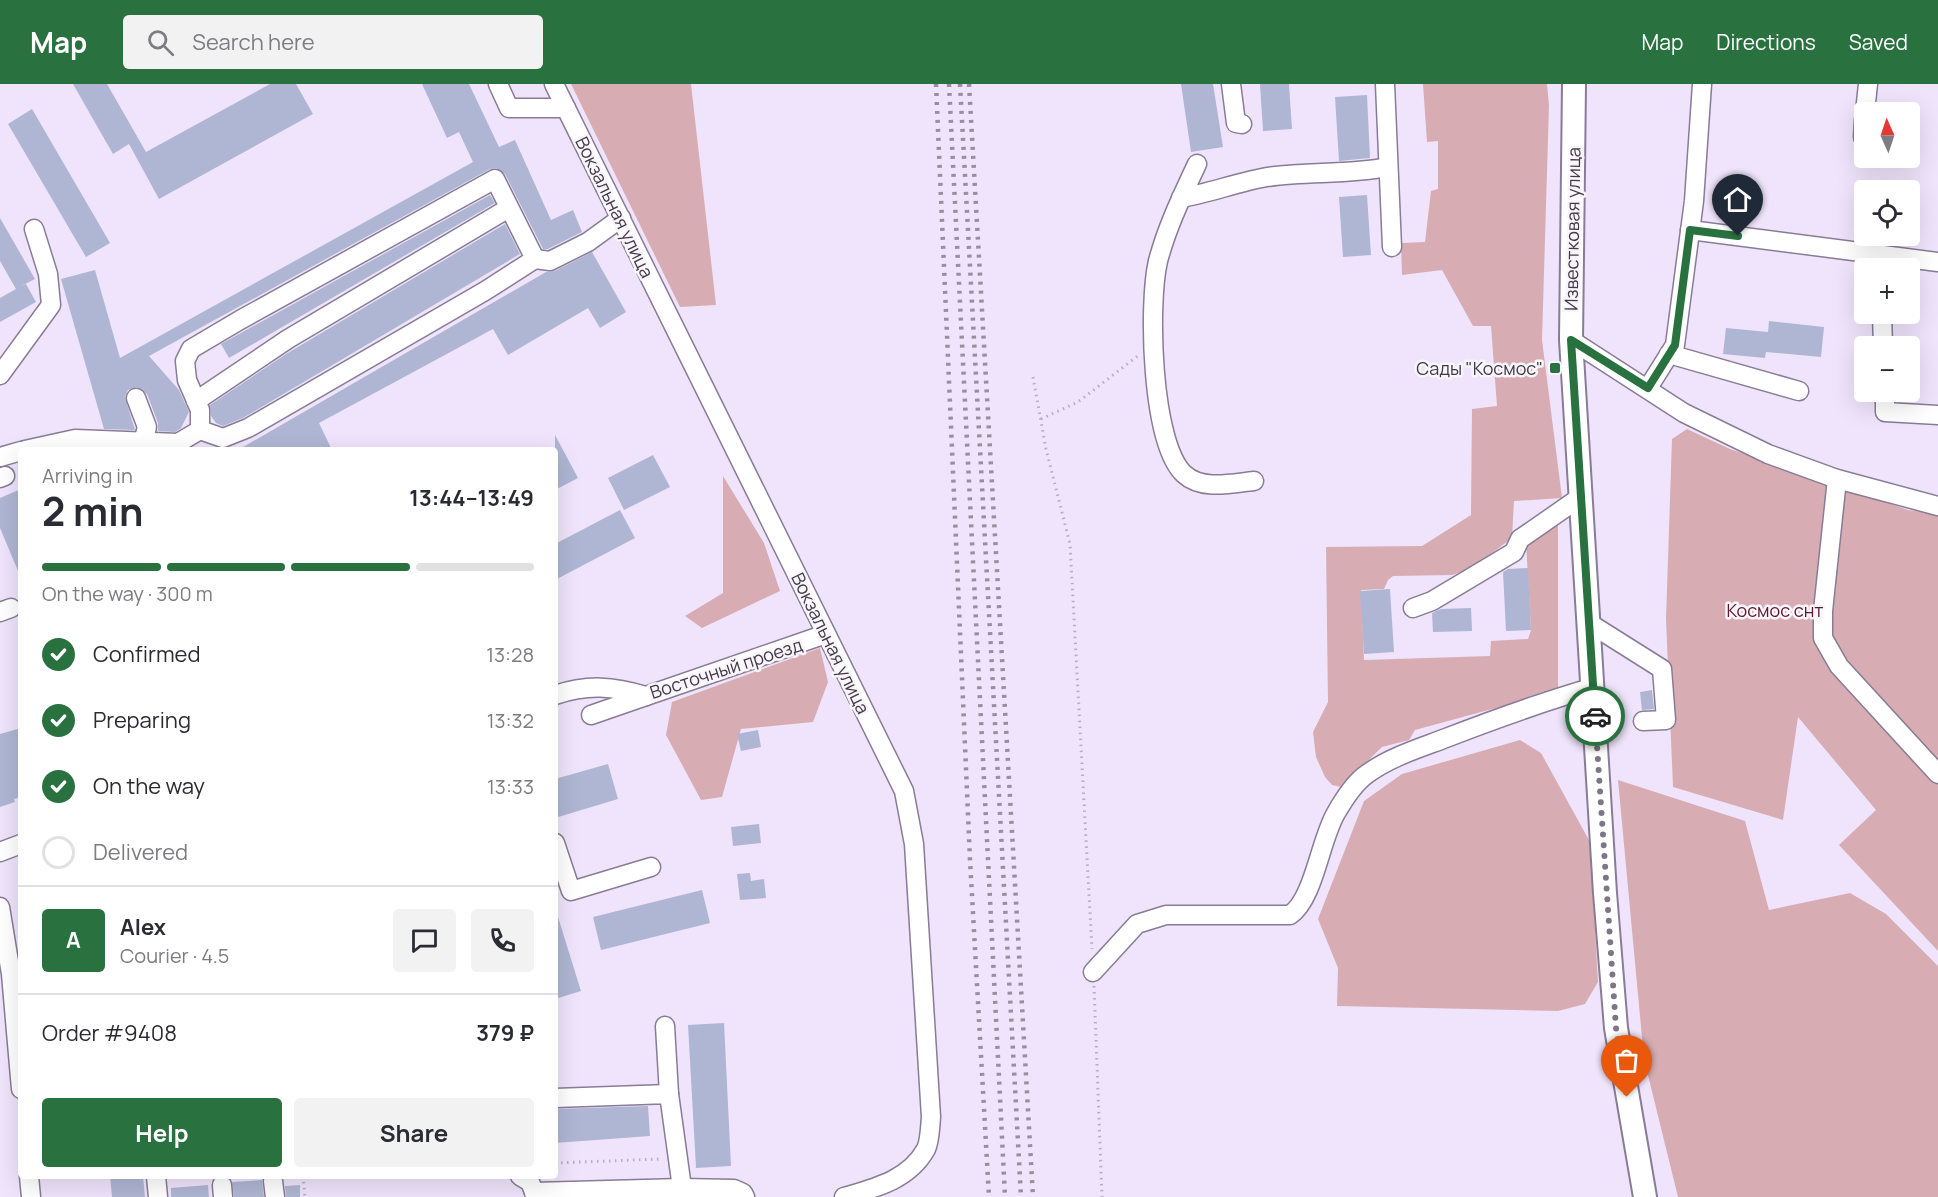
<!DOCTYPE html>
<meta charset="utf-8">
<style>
body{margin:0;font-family:Manrope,sans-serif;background:#f2f2f3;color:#2b2b33;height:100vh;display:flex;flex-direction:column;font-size:22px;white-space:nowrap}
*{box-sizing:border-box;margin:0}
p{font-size:20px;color:#7c7c81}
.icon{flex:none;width:33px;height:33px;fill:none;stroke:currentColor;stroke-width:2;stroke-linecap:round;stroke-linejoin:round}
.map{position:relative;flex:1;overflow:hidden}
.panel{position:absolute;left:18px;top:363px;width:540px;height:732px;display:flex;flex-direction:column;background:#fff;border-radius:6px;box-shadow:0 6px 24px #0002}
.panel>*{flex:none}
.needle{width:39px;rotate:357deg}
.controls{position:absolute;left:1854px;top:18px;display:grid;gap:12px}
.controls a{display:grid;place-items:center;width:66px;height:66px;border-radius:6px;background:#fff;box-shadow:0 6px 24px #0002;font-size:30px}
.pin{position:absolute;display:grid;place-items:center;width:51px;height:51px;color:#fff;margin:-62px -26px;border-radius:50% 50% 50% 0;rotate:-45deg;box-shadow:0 0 6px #0007}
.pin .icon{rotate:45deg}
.courier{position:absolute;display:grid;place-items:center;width:60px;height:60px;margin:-30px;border:4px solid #297240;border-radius:50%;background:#fff;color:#222;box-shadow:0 2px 8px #0007}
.summary em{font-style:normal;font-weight:700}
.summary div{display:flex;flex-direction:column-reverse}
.summary{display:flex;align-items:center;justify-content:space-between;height:102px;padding:0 24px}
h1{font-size:39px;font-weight:700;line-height:45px}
.bar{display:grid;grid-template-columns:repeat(4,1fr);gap:9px 6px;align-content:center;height:72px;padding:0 24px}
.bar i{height:8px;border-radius:4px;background:#e1e1e2}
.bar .current{background:#297240}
.bar p{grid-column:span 4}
.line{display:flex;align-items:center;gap:15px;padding:0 24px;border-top:2px solid #e1e1e2}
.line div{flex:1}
.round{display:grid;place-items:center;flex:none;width:63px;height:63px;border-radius:6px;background:#f2f2f3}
ol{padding:0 24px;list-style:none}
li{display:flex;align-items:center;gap:18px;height:66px}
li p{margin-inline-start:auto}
li .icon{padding:6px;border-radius:50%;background:#297240;color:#fff;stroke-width:4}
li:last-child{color:#7c7c81}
li i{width:33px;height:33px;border:3px solid #e1e1e2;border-radius:50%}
.primary-button{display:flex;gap:12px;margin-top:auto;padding:12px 24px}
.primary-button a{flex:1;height:69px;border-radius:6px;background:#297240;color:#fff;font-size:24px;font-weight:700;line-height:69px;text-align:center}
.primary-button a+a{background:#f2f2f3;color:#2b2b33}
header{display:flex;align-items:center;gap:36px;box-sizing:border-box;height:84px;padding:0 30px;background:#297240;color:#fff}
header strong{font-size:28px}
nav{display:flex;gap:33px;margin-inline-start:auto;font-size:21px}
.search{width:420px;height:54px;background:#f2f2f3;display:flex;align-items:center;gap:15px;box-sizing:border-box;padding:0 21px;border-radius:6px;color:#7c7c81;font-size:22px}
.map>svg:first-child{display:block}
.green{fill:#d7adb3}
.building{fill:#afb6d3}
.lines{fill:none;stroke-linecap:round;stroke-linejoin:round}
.minor-casing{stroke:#887c96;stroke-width:21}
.major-casing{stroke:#887c96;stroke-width:26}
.path{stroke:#b6adc0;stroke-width:3;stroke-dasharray:1.5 4.5;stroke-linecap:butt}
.minor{stroke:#fff;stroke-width:18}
.major{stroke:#fff;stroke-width:22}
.rail{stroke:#978e9f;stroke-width:4.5;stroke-dasharray:3 6;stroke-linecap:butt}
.done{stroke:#7d7685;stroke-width:6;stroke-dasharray:0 10.8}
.route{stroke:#297240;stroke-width:8}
.poi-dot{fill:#297240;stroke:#f8f5fb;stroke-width:2}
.labels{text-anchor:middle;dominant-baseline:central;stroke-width:5;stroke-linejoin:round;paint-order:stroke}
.street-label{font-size:18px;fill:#403a46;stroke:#f8f5fb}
.poi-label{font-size:18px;fill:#403a46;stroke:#f8f5fb;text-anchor:end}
.park-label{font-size:18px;fill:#5d182a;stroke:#f8f5fb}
</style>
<header>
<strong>Map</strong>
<div class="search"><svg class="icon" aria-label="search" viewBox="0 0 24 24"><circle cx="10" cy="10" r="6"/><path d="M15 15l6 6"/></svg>Search here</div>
<nav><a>Map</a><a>Directions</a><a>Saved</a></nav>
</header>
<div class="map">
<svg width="1938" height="1113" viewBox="0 0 1938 1113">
<rect width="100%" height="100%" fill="#efe4fb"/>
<g class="green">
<path d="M 571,0 L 691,0 L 716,221 L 680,223 Z"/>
<path d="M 1423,0 L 1547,0 L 1549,21 L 1542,256 L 1562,414 L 1514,417 L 1512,454 L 1471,485 L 1452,491 L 1393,492 L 1388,496 L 1384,505 L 1361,506 L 1364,576 L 1490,572 L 1491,557 L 1528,555 L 1531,546 L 1526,458 L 1558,436 L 1558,607 L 1415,646 L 1409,656 L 1382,663 L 1341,703 L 1332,701 L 1325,693 L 1316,673 L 1313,648 L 1328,618 L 1326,463 L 1422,462 L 1471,431 L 1472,325 L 1497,322 L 1491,242 L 1473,242 L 1442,186 L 1402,191 L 1401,159 L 1425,158 L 1431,107 L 1438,105 L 1438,57 L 1427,58 Z"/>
<path d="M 1687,345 L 1730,365 L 1908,426 L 1938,430 L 1938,867 L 1839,761 L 1876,726 L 1798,633 L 1783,736 L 1673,703 L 1666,535 L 1672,355 Z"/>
<path d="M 723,392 L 764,459 L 780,507 L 702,544 L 685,532 L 723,509 Z"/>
<path d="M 820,564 L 828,598 L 813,638 L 741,645 L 722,713 L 701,716 L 666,651 L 672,618 Z"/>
<path d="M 1520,656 L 1541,669 L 1590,758 L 1598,898 L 1585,920 L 1558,927 L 1337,922 L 1338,884 L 1318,835 L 1364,717 L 1402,690 Z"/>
<path d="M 1618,696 L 1745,737 L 1769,826 L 1850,809 L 1886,830 L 1938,882 L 1938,1113 L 1678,1113 L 1644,975 Z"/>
</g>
<g class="building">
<path d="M 73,0 L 107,0 L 146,68 L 270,0 L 296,0 L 313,30 L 159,115 L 129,60 L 113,70 Z"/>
<path d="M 422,0 L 469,0 L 499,63 L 515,56 L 551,136 L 573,126 L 582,148 L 548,165 L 543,165 L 505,90 L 496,84 L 490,85 L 149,272 L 179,306 L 189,328 L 181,344 L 175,348 L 158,347 L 158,339 L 147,310 L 137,303 L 128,306 L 125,313 L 135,346 L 104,345 L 61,195 L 95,186 L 120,274 L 473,78 L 459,48 L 447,54 Z"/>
<path d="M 1181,0 L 1213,0 L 1223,63 L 1191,68 Z"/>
<path d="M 1260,0 L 1289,0 L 1292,45 L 1263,47 Z"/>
<path d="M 1367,11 L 1370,74 L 1339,77 L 1335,13 Z"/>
<path d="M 32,25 L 110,159 L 86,173 L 8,40 Z"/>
<path d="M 490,111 L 495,119 L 229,274 L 221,260 Z"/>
<path d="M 1367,111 L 1371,171 L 1343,173 L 1339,113 Z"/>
<path d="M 0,134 L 35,195 L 21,202 L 26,200 L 36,218 L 0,238 L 0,214 L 16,205 L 0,177 Z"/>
<path d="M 505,140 L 520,170 L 243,334 L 223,342 L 216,339 L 211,332 L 210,321 L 286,270 Z"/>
<path d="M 592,168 L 626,228 L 600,244 L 588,224 L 508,271 L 493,245 L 319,339 L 332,366 L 238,366 L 546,188 L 555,187 Z"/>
<path d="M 1769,237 L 1824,243 L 1821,273 L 1766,268 L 1765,274 L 1723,270 L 1726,244 L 1768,248 Z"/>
<path d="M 555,351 L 578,394 L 555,406 Z"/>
<path d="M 653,371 L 670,403 L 624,426 L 608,394 Z"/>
<path d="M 21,405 L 21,494 L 0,444 L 0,414 Z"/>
<path d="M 620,426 L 635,454 L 555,496 L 555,460 Z"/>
<path d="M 1528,484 L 1531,546 L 1506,547 L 1503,488 L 1508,485 Z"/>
<path d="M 1390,505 L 1394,568 L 1364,570 L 1360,507 Z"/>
<path d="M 1471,524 L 1472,547 L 1433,548 L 1432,529 L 1441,525 Z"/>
<path d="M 1652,606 L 1654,625 L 1642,626 L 1640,608 Z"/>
<path d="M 21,644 L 21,713 L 14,715 L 15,718 L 0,723 L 0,650 Z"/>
<path d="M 758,646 L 761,663 L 741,667 L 737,650 Z"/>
<path d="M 608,680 L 618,715 L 555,734 L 555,695 Z"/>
<path d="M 759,740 L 761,759 L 733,762 L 731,743 Z"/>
<path d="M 750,789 L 751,797 L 764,795 L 766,814 L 740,816 L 737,790 Z"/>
<path d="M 702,806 L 710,839 L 601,866 L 593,833 Z"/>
<path d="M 555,833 L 558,833 L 581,907 L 555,915 Z"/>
<path d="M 724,939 L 731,1082 L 696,1084 L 688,941 Z"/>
<path d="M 648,1022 L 650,1052 L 555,1059 L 555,1025 Z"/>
<path d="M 110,1092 L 143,1092 L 145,1113 L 112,1113 Z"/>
<path d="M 262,1096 L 264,1113 L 234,1113 L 232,1098 Z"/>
<path d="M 208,1101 L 209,1113 L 171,1113 L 171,1104 Z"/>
<path d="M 300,1101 L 300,1113 L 286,1113 L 285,1102 Z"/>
</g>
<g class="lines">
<g class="minor-casing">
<g id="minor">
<path d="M 498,0 L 509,24 L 566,24"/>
<path d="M 554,0 L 904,707 L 914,760 L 931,1033 C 930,1043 930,1057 926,1065 C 909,1096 875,1104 844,1113"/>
<path d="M 1231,0 L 1236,39 L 1242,40"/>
<path d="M 1385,0 L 1392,163"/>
<path d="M 1865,28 L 1868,0"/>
<path d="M 1863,53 L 1864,36"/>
<path d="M 1197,80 C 1182,112 1167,143 1158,177 C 1148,220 1151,359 1184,390 C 1202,407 1233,399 1254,397"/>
<path d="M 1181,114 C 1210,109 1238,98 1267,93 C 1307,87 1348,91 1388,83"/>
<path d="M 1690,146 L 1938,178"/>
<path d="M 535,175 L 550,177 L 588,158 L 621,134"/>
<path d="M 1882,230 L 1883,262"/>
<path d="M 1571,256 L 1684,329 L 1768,370 L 1837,395 L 1938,422"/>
<path d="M 1669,270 L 1799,307"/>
<path d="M 0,291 L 51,221 L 48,190 L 34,145"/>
<path d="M 1648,304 L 1675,261 L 1694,117 L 1702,0"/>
<path d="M 1885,308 L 1885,328 L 1938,331"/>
<path d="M 136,314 L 147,343 L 143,358"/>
<path d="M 196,317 L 288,255 L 509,124"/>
<path d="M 25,366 L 75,355 L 178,359 L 200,346 L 223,354 L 248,344 L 485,207 L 535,175 L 495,95 L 240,236 L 191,265 L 185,277 L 187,296 L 200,326 L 200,346"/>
<path d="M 0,373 L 21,367"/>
<path d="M 0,394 L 5,392"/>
<path d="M 1837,395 L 1823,527 L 1823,554 L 1839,582 L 1938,690"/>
<path d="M 1413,524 L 1432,517 L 1514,468 L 1520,455 L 1582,412"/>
<path d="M 0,528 L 11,524"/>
<path d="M 1589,539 L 1662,585 L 1666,636 L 1643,637"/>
<path d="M 555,611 C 588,600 613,602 646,612 L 826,550"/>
<path d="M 591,631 L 646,612"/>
<path d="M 555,759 L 571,807 L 651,783"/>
<path d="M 0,768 L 21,760"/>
<path d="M 0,823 L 11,890 L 21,1005"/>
<path d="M 1093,888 L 1137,840 L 1166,831 L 1290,831 C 1314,815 1320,756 1336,729 C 1344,715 1354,699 1367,690 C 1390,673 1420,664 1446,654 C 1495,635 1543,618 1593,603"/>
<path d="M 665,942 L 669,1010"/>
<path d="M 555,1014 L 669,1010 L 682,1104"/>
<path d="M 29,1092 L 31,1113"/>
<path d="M 156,1092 L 158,1113"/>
<path d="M 520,1092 L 530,1098 L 534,1108"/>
<path d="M 273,1097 L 275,1113"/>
<path d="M 222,1101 L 223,1113"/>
<path d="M 535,1113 L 534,1108 L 682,1104 L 734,1105 L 743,1109 L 745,1113"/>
</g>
</g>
<g class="major-casing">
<path id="major" d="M 1574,0 L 1571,256 L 1605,809 L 1616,944 L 1645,1113"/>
</g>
<g class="path">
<path d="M 1033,293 L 1046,365 L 1070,460 L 1092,865"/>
<path d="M 1041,335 L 1078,318 L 1139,271"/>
<path d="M 1094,902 L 1102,1113"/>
<path d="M 555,1079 L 661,1075"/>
<path d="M 303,1092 L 305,1113"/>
</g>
<use href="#minor" class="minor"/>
<use href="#major" class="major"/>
<g class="rail">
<path d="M 936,0 L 970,776 L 989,1113"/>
<path d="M 949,0 L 1005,1113"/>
<path d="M 960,0 L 1021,1113"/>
<path d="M 969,0 L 1033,1113"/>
</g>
</g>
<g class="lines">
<path class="done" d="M 1595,632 L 1616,944 L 1627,1013"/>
<path class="route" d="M 1595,632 L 1571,256 L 1648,304 L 1675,261 L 1690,146 L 1738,152"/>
</g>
<rect class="poi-dot" x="1549" y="278" width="12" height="12" rx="3"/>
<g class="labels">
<g class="street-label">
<text transform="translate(615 123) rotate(64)">Вокзальная улица</text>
<text transform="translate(1572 145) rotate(-89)">Известковая улица</text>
<text transform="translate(831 559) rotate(64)">Вокзальная улица</text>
<text transform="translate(726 584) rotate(-18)">Восточный проезд</text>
</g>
<g class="poi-label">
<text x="1543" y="284">Сады "Космос"</text>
</g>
<g class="park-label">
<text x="1775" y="526">Космос снт</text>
</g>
</g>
</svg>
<div class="controls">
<a><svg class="needle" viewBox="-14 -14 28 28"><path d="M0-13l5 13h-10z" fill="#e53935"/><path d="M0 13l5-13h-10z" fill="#7c7c81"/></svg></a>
<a><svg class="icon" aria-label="locate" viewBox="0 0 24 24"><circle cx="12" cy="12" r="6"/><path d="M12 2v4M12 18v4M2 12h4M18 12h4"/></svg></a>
<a>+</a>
<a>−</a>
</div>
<div class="pin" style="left:1627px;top:1013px;background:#ea580c"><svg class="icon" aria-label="bag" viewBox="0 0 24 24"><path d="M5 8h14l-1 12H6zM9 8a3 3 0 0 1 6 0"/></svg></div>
<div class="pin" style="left:1738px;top:152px;background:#1f2937"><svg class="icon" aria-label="home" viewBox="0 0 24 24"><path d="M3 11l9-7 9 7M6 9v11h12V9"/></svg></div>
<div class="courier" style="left:1595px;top:632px"><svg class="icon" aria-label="car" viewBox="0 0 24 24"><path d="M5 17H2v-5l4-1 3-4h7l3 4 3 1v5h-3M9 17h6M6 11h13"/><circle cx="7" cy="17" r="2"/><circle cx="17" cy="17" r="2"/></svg></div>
<section class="panel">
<div class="summary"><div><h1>2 min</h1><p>Arriving in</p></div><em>13:44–13:49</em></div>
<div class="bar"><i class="current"></i><i class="current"></i><i class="current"></i><i></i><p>On the way · 300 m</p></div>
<ol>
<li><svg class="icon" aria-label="check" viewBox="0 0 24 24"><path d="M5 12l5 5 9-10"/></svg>Confirmed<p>13:28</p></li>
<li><svg class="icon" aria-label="check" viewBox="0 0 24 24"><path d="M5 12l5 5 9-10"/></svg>Preparing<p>13:32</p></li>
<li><svg class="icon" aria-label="check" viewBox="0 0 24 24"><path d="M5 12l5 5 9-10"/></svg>On the way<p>13:33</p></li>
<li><i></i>Delivered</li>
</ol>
<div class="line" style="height:108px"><b class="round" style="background:#297240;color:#fff">A</b><div><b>Alex</b><p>Courier · 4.5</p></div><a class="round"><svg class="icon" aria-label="chat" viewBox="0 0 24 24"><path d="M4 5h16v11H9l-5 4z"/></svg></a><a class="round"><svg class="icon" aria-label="phone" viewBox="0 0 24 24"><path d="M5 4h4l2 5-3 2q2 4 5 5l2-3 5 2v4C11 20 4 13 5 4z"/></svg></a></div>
<div class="line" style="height:78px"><div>Order #9408</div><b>379 ₽</b></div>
<div class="primary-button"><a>Help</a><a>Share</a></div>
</section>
</div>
